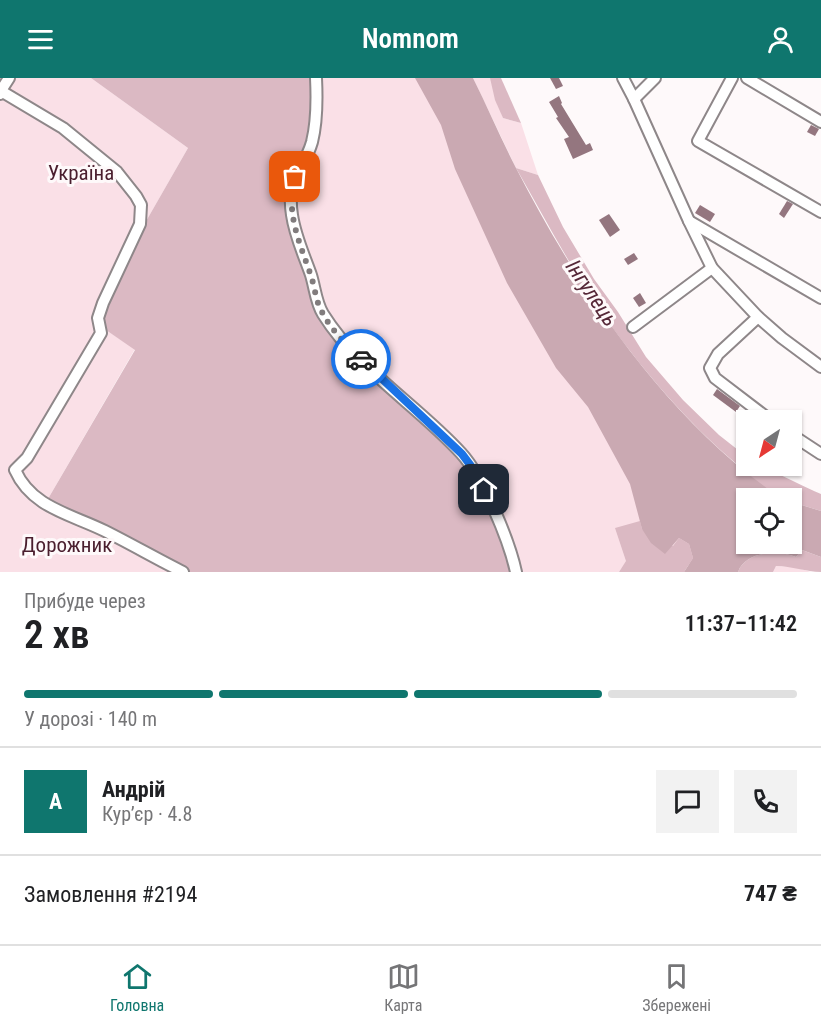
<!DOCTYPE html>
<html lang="uk">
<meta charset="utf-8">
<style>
body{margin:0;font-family:"Roboto Condensed",sans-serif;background:#f2f2f2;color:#202124;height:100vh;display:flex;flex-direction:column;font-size:22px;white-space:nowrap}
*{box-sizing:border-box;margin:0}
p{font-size:20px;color:#757577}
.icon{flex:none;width:33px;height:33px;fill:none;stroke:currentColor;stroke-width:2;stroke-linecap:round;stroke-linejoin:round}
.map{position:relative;height:494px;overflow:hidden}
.side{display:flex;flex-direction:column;background:#fff;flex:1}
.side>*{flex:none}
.needle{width:39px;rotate:216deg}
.buttons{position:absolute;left:736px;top:332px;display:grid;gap:12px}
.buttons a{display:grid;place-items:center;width:66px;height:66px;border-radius:0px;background:#fff;box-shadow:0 2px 4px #0004;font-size:30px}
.pin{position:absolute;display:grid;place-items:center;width:51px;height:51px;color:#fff;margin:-26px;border-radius:12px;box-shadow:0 3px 9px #0006}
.courier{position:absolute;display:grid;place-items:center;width:60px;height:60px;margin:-30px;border:4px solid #1a73e8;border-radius:50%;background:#fff;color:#222;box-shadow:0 2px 8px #0007}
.headline em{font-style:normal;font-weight:600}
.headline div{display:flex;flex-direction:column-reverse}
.headline{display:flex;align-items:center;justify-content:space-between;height:102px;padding:0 24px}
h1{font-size:39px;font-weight:600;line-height:45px}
.bar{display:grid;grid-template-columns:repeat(4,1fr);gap:9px 6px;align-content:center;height:72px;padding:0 24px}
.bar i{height:8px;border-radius:4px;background:#e0e0e0}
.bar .active{background:#0f766e}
.bar p{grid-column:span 4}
.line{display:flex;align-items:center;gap:15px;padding:0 24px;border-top:2px solid #e0e0e0}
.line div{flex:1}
.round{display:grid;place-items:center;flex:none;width:63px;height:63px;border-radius:0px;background:#f2f2f2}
header{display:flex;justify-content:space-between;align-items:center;height:78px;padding:0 24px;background:#0f766e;color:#fff;font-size:27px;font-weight:600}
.menu{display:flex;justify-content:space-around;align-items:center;height:84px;border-top:2px solid #e0e0e0;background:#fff;font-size:16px;color:#757577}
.menu a{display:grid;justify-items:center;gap:3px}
.menu .active{color:#0f766e}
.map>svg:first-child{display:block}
.green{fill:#fae0e7}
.forest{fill:#dbb9c3}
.water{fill:#caa9b2}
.building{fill:#94767f}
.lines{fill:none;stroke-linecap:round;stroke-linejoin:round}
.minor-casing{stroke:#8e8789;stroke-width:14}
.minor{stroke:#fff;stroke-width:10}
.done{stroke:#817c7d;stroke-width:6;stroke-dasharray:0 10.8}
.route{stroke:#1a73e8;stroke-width:8}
.labels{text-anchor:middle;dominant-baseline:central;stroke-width:6;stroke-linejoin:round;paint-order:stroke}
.park-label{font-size:21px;fill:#4a1e2e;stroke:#fef9fa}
.water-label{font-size:22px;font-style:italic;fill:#562838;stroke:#fef9fa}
</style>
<header><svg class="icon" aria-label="menu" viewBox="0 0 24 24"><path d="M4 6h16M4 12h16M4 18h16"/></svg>Nomnom<svg class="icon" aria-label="person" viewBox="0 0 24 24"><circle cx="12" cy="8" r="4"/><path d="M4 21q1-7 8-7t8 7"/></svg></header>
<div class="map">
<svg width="821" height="494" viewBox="0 0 821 494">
<rect width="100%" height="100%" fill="#fef9fa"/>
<g class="green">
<path d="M 0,0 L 91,0 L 188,70 L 145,145 L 106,252 L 135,271 L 45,426 L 183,494 L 0,494 Z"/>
<path d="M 316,0 L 430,0 L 747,465 L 738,494 L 684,494 L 690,487 L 626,484 L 619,494 L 516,494 L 336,255 L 279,138 Z"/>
<path d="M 473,0 L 491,0 L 503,40 L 521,45 L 538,97 L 516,90 Z"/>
<path d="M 776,488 L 795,489 L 811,494 L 773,494 Z"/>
</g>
<g class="forest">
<path d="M 91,0 L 316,0 L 315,46 L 293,107 L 300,170 L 336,255 L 477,396 L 516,494 L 183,494 L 45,426 L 135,272 L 106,252 L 101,239 L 145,145 L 188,70 Z"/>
<path d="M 490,0 L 501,0 L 521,45 L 503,40 L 495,22 Z"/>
<path d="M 516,90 L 538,97 L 563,149 L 594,201 L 618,234 L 646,279 L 683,322 L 719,357 L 747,379 L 747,387 C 766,387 800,408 821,416 L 821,433 L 792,424 L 792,420 C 771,420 754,401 739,388 C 686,344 639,288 600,232 C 569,187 543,137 516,90 Z"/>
<path d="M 640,443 L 642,451 L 673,468 L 679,460 L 689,466 L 693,480 L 684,494 L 619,494 L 626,483 L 615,450 Z"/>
<path d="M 802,472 L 821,479 L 821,494 C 806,494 792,488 776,488 L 773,494 L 738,494 C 746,473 778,472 796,479 Z"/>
</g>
<path class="water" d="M 415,0 L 473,0 C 488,30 501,61 516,90 C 578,211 667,343 781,420 L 747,420 L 747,465 L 792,465 L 792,424 L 821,433 L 821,479 L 802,472 L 796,479 C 778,472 746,473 738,494 L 684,494 L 693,480 L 689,466 L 679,460 L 665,476 L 651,465 L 642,451 L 630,406 L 588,329 L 556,290 L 507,205 L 455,91 L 441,47 Z"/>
<g class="building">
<path d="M 550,0 L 559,0 L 563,8 L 556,11 Z"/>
<path d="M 559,18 L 562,25 L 561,26 L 586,67 L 590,65 L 593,72 L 573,81 L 564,61 L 569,59 L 556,40 L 558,39 L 549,24 Z"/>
<path d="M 811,47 L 819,51 L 815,58 L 807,54 Z"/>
<path d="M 787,123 L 793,126 L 784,140 L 779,136 Z"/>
<path d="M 700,127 L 715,136 L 710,144 L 695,135 Z"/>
<path d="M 609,136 L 620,152 L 610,159 L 599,142 Z"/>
<path d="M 634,175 L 638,181 L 628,187 L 624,181 Z"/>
<path d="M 640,215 L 646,225 L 639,229 L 633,220 Z"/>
<path d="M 717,311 L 740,328 L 736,334 L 713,317 Z"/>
</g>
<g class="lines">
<g class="minor-casing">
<g id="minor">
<path d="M 316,0 C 317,20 317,44 312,64 C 304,92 286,101 292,137 C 295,158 304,177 311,197 C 315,210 316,225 323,236 C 358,292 417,327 461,375 C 483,399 509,462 516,494"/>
<path d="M 623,0 L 634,21 L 689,143 L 712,190 L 758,239 L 782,260 L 821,289"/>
<path d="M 732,0 L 698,63 L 821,134"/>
<path d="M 747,0 L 821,44"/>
<path d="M 0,14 L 9,0"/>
<path d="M 0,16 L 1,13 L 63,50 L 117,94 L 136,118 L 141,127 L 140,146 L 103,225 L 98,240 L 101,255 L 27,380 L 15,392 C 32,430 71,436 105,453 C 131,466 157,481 183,494"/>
<path d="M 634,21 L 655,0"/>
<path d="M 689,143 L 821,220"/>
<path d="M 758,239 L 718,276 L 710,290 L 715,300 L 770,342"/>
<path d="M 633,249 L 712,190"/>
<path d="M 792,357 L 821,376"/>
</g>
</g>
<use href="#minor" class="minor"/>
</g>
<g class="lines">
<path class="done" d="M 295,99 C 285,135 300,165 311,198 C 315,210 316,224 322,234 C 331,252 347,267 361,281"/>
<path class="route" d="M 361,281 L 462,376 L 477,396 L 484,412"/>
</g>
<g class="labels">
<g class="park-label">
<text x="81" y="95">Україна</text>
<text x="67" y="467">Дорожник</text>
</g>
<g class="water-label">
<text transform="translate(592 215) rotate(56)">Інгулець</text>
</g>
</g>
</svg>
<div class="buttons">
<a><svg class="needle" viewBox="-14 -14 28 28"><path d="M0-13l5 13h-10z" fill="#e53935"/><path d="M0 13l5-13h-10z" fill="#757577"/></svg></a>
<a><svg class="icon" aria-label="locate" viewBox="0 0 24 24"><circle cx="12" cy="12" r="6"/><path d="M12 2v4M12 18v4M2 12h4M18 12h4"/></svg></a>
</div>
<div class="pin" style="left:295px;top:99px;background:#ea580c"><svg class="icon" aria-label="bag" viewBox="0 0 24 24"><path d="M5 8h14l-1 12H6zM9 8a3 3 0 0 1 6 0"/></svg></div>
<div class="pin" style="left:484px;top:412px;background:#1f2937"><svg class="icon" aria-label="home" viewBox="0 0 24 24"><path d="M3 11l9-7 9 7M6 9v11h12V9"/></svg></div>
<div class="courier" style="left:361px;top:281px"><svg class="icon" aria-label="car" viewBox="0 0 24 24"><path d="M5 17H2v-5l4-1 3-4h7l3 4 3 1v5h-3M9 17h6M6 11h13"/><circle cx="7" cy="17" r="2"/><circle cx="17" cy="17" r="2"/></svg></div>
</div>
<section class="side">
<div class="headline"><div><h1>2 хв</h1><p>Прибуде через</p></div><em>11:37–11:42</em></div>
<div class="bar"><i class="active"></i><i class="active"></i><i class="active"></i><i></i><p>У дорозі · 140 m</p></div>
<div class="line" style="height:108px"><b class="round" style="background:#0f766e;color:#fff">А</b><div><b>Андрій</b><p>Кур’єр · 4.8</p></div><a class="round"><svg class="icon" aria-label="chat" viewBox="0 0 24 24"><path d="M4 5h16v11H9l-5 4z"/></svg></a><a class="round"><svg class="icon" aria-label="phone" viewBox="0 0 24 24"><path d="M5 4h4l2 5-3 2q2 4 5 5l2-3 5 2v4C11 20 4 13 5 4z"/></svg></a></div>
<div class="line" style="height:78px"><div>Замовлення #2194</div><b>747 ₴</b></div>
</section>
<nav class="menu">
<a class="active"><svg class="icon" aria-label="home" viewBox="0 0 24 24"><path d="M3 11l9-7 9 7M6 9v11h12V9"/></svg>Головна</a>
<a><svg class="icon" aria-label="map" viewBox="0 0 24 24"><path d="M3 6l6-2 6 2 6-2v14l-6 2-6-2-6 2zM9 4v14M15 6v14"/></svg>Карта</a>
<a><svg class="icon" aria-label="saved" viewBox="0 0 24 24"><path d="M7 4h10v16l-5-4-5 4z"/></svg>Збережені</a>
</nav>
